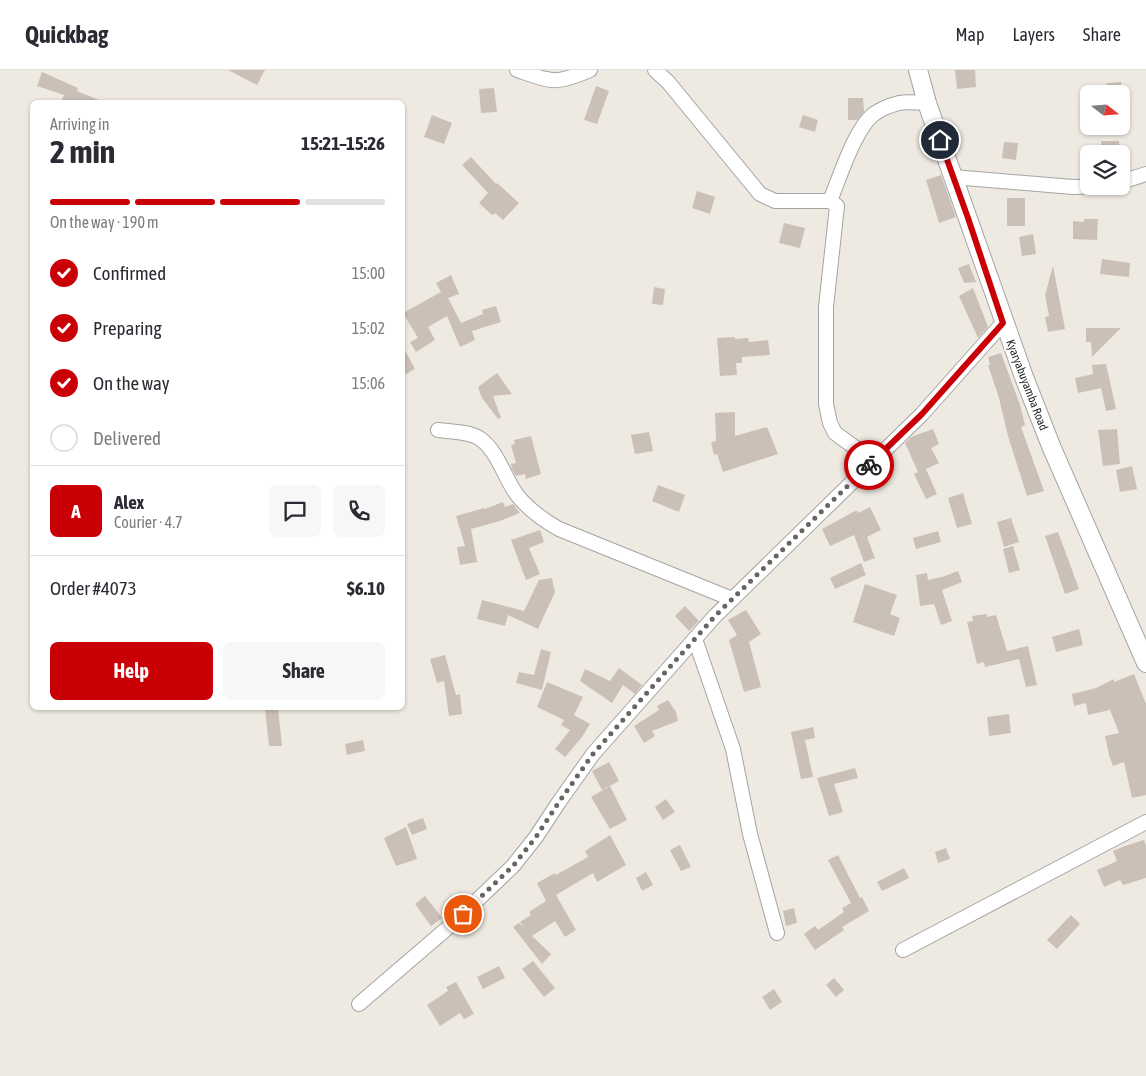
<!DOCTYPE html>
<meta charset="utf-8">
<style>
body{margin:0;font-family:"Asap Condensed",sans-serif;background:#f7f7f7;color:#2b2b33;height:100vh;display:flex;flex-direction:column;font-size:19px;white-space:nowrap}
*{box-sizing:border-box;margin:0}
p{font-size:16px;color:#7c7c81}
.icon{flex:none;width:28px;height:28px;fill:none;stroke:currentColor;stroke-width:2;stroke-linecap:round;stroke-linejoin:round}
.map{position:relative;flex:1;overflow:hidden}
.sheet{position:absolute;left:30px;top:30px;width:375px;height:610px;display:flex;flex-direction:column;background:#fff;border-radius:8px;box-shadow:0 1px 4px #0004}
.sheet>*{flex:none}
.needle{width:32px;rotate:107deg}
.fabs{position:absolute;left:1080px;top:15px;display:grid;gap:10px}
.fabs a{display:grid;place-items:center;width:50px;height:50px;border-radius:8px;background:#fff;box-shadow:0 1px 4px #0004;font-size:25px}
.pin{position:absolute;display:grid;place-items:center;width:42px;height:42px;color:#fff;margin:-21px;border:2px solid #fff;border-radius:50%;box-shadow:0 1px 5px #0007}
.courier{position:absolute;display:grid;place-items:center;width:50px;height:50px;margin:-25px;border:4px solid #ca0007;border-radius:50%;background:#fff;color:#222;box-shadow:0 1px 6px #0007}
.summary em{font-style:normal;font-weight:700}
.summary div{display:flex;flex-direction:column-reverse}
.summary{display:flex;align-items:center;justify-content:space-between;height:85px;padding:0 20px}
h1{font-size:32px;font-weight:700;line-height:38px}
.bar{display:grid;grid-template-columns:repeat(4,1fr);gap:8px 5px;align-content:center;height:60px;padding:0 20px}
.bar i{height:6px;border-radius:4px;background:#e1e1e2}
.bar .active{background:#ca0007}
.bar p{grid-column:span 4}
.line{display:flex;align-items:center;gap:12px;padding:0 20px;border-top:1px solid #e1e1e2}
.line div{flex:1}
.round{display:grid;place-items:center;flex:none;width:52px;height:52px;border-radius:8px;background:#f7f7f7}
ol{padding:0 20px;list-style:none}
li{display:flex;align-items:center;gap:15px;height:55px}
li p{margin-inline-start:auto}
li .icon{padding:5px;border-radius:50%;background:#ca0007;color:#fff;stroke-width:4}
li:last-child{color:#7c7c81}
li i{width:28px;height:28px;border:2px solid #e1e1e2;border-radius:50%}
.primary-button{display:flex;gap:10px;margin-top:auto;padding:10px 20px}
.primary-button a{flex:1;height:58px;border-radius:8px;background:#ca0007;color:#fff;font-size:20px;font-weight:700;line-height:58px;text-align:center}
.primary-button a+a{background:#f7f7f7;color:#2b2b33}
header{display:flex;align-items:center;gap:30px;box-sizing:border-box;height:70px;padding:0 25px;background:#fff;border-bottom:1px solid #e1e1e2}
header strong{font-size:24px}
nav{display:flex;gap:28px;margin-inline-start:auto;font-size:18px}
.map>svg:first-child{display:block}
.building{fill:#cbc0b7}
.lines{fill:none;stroke-linecap:round;stroke-linejoin:round}
.minor-casing{stroke:#a4a4a4;stroke-width:16}
.tertiary-casing{stroke:#a4a4a4;stroke-width:20}
.minor{stroke:#fff;stroke-width:14}
.tertiary{stroke:#fff;stroke-width:18}
.done{stroke:#666562;stroke-width:5;stroke-dasharray:0 9}
.route{stroke:#ca0007;stroke-width:6}
.labels{text-anchor:middle;dominant-baseline:central;stroke-width:4;stroke-linejoin:round;paint-order:stroke}
.street-label{font-size:12px;fill:#1d1d1d;stroke:#fff}
</style>
<header>
<strong>Quickbag</strong>
<nav><a>Map</a><a>Layers</a><a>Share</a></nav>
</header>
<div class="map">
<svg width="1146" height="1006" viewBox="0 0 1146 1006">
<rect width="100%" height="100%" fill="#efeae1"/>
<g class="building">
<path d="M 228,0 L 265,0 L 257,15 Z"/>
<path d="M 955,0 L 975,0 L 976,17 L 957,19 Z"/>
<path d="M 42,2 L 78,18 L 77,21 L 104,32 L 61,32 L 64,25 L 37,16 Z"/>
<path d="M 1121,12 L 1122,24 L 1108,24 L 1107,13 Z"/>
<path d="M 596,16 L 609,21 L 597,54 L 584,50 Z"/>
<path d="M 494,18 L 497,42 L 481,43 L 479,19 Z"/>
<path d="M 848,28 L 863,28 L 864,42 L 857,50 L 848,50 Z"/>
<path d="M 432,45 L 452,53 L 444,74 L 424,67 Z"/>
<path d="M 803,45 L 818,50 L 815,62 L 799,57 Z"/>
<path d="M 1101,71 L 1119,71 L 1120,84 L 1102,84 Z"/>
<path d="M 1004,72 L 1018,73 L 1016,90 L 1002,88 Z"/>
<path d="M 471,87 L 496,114 L 497,113 L 519,133 L 503,150 L 495,143 L 492,145 L 479,133 L 488,123 L 462,95 Z"/>
<path d="M 941,105 L 956,147 L 939,153 L 926,110 Z"/>
<path d="M 697,121 L 715,127 L 710,144 L 692,138 Z"/>
<rect x="1007" y="128" width="18" height="28"/>
<path d="M 1084,149 L 1098,149 L 1097,170 L 1073,169 L 1073,151 L 1084,152 Z"/>
<path d="M 784,153 L 805,158 L 800,178 L 779,173 Z"/>
<path d="M 1033,164 L 1036,184 L 1022,186 L 1019,167 Z"/>
<path d="M 1102,189 L 1130,193 L 1129,207 L 1100,204 Z"/>
<path d="M 969,194 L 976,212 L 964,213 L 958,198 Z"/>
<path d="M 1053,196 L 1065,259 L 1048,262 L 1045,247 L 1049,246 L 1045,225 Z"/>
<path d="M 451,205 L 459,224 L 448,228 L 461,253 L 483,244 L 482,240 L 496,236 L 501,252 L 472,261 L 475,270 L 460,277 L 447,246 L 428,257 L 435,270 L 416,282 L 410,272 L 418,268 L 403,243 L 441,222 L 436,213 Z"/>
<path d="M 654,217 L 665,219 L 663,235 L 652,234 Z"/>
<path d="M 973,218 L 988,257 L 978,268 L 959,226 Z"/>
<path d="M 1086,258 L 1121,258 L 1092,287 L 1091,272 L 1086,272 Z"/>
<path d="M 735,267 L 735,269 L 748,268 L 749,272 L 768,270 L 770,285 L 742,287 L 742,293 L 736,293 L 737,305 L 720,306 L 717,268 Z"/>
<path d="M 402,275 L 415,299 L 406,304 L 402,298 Z"/>
<path d="M 1001,283 L 1020,335 L 1025,355 L 1021,357 L 1044,421 L 1027,426 L 1008,366 L 999,328 L 988,295 L 990,295 L 988,287 Z"/>
<path d="M 1106,294 L 1116,339 L 1106,341 L 1101,318 L 1078,323 L 1075,308 L 1093,304 L 1092,295 Z"/>
<path d="M 497,303 L 512,324 L 493,326 L 501,348 L 498,349 L 482,328 L 478,317 Z"/>
<path d="M 735,342 L 735,366 L 767,357 L 778,384 L 723,402 L 717,384 L 714,385 L 711,372 L 716,371 L 715,343 Z"/>
<path d="M 933,359 L 939,374 L 931,378 L 939,393 L 926,399 L 937,424 L 926,429 L 914,404 L 918,402 L 905,373 L 911,367 Z"/>
<path d="M 1117,359 L 1120,394 L 1103,396 L 1098,360 Z"/>
<path d="M 649,362 L 653,381 L 635,384 L 631,365 Z"/>
<path d="M 531,366 L 541,404 L 526,409 L 525,404 L 516,406 L 512,399 L 511,394 L 516,393 L 511,375 L 515,374 L 514,370 Z"/>
<path d="M 1132,396 L 1137,419 L 1120,422 L 1116,400 Z"/>
<path d="M 658,415 L 685,425 L 679,442 L 652,431 Z"/>
<path d="M 963,423 L 972,454 L 957,458 L 948,428 Z"/>
<path d="M 503,432 L 505,437 L 513,434 L 520,443 L 500,451 L 471,459 L 477,492 L 460,495 L 457,477 L 465,476 L 456,446 L 484,438 L 485,439 Z"/>
<path d="M 870,437 L 881,460 L 867,467 L 875,488 L 864,492 L 854,465 L 830,476 L 822,459 L 857,440 L 858,443 Z"/>
<path d="M 1011,448 L 1019,472 L 1004,477 L 997,452 Z"/>
<path d="M 540,460 L 544,472 L 529,478 L 540,504 L 526,510 L 511,470 Z"/>
<path d="M 938,461 L 941,472 L 916,479 L 913,468 Z"/>
<path d="M 1058,462 L 1079,519 L 1065,524 L 1045,466 Z"/>
<path d="M 1013,476 L 1020,500 L 1009,503 L 1003,479 Z"/>
<path d="M 861,493 L 866,505 L 835,519 L 830,508 Z"/>
<path d="M 958,501 L 962,512 L 942,520 L 952,551 L 941,555 L 934,534 L 920,536 L 916,505 L 927,503 L 928,510 L 942,507 Z"/>
<path d="M 552,508 L 555,522 L 538,559 L 508,545 L 505,556 L 477,549 L 482,530 L 524,541 L 539,510 Z"/>
<path d="M 865,514 L 897,525 L 890,544 L 900,548 L 894,566 L 853,552 Z"/>
<path d="M 685,536 L 699,551 L 689,561 L 675,546 Z"/>
<path d="M 746,540 L 761,564 L 749,572 L 761,617 L 744,622 L 729,570 L 737,565 L 728,550 Z"/>
<path d="M 987,544 L 987,547 L 996,545 L 1007,581 L 1028,576 L 1037,615 L 1026,617 L 1019,589 L 985,597 L 984,592 L 977,594 L 967,552 L 973,551 L 972,546 Z"/>
<path d="M 1079,559 L 1083,575 L 1056,582 L 1052,567 Z"/>
<path d="M 541,579 L 551,582 L 542,620 L 516,613 L 519,602 L 534,605 Z"/>
<path d="M 445,585 L 456,625 L 460,624 L 462,644 L 449,646 L 444,611 L 437,613 L 430,589 Z"/>
<path d="M 619,598 L 642,615 L 635,624 L 623,615 L 612,633 L 580,611 L 585,599 L 610,611 Z"/>
<path d="M 1134,604 L 1146,634 L 1146,725 L 1132,728 L 1124,692 L 1113,696 L 1109,685 L 1105,666 L 1119,663 L 1110,640 L 1088,645 L 1086,633 L 1074,636 L 1072,624 L 1096,618 L 1114,609 L 1114,612 Z"/>
<path d="M 547,612 L 583,627 L 574,645 L 590,654 L 582,667 L 565,687 L 555,679 L 570,660 L 561,655 L 564,650 L 537,637 Z"/>
<path d="M 668,630 L 676,642 L 678,651 L 652,661 L 655,666 L 644,673 L 634,656 L 659,640 L 657,636 Z"/>
<path d="M 265,638 L 278,638 L 282,676 L 269,676 Z"/>
<path d="M 1009,644 L 1011,663 L 989,666 L 987,647 Z"/>
<path d="M 813,657 L 815,668 L 805,670 L 813,707 L 801,709 L 791,662 Z"/>
<path d="M 363,670 L 365,681 L 347,685 L 345,674 Z"/>
<path d="M 609,692 L 619,711 L 602,720 L 592,701 Z"/>
<path d="M 855,698 L 858,708 L 834,714 L 843,742 L 829,746 L 817,708 Z"/>
<path d="M 610,716 L 627,750 L 610,759 L 591,727 Z"/>
<path d="M 666,729 L 675,742 L 663,750 L 655,737 Z"/>
<path d="M 423,748 L 427,759 L 412,765 L 407,754 Z"/>
<path d="M 406,757 L 417,789 L 396,796 L 384,768 Z"/>
<path d="M 610,765 L 626,795 L 597,812 L 593,803 L 556,825 L 576,860 L 565,867 L 555,851 L 532,866 L 551,884 L 542,894 L 513,857 L 519,853 L 524,858 L 520,852 L 531,845 L 529,842 L 546,831 L 537,813 L 555,803 L 556,805 L 588,787 L 585,781 Z"/>
<path d="M 1144,770 L 1146,776 L 1146,808 L 1123,815 L 1120,810 L 1104,817 L 1097,800 L 1117,791 L 1113,781 L 1125,776 Z"/>
<path d="M 680,775 L 691,797 L 681,801 L 670,780 Z"/>
<path d="M 946,778 L 950,789 L 938,793 L 935,782 Z"/>
<path d="M 838,785 L 860,828 L 862,827 L 869,841 L 842,857 L 844,860 L 815,880 L 804,864 L 815,856 L 818,860 L 844,842 L 842,838 L 851,833 L 828,790 Z"/>
<path d="M 904,798 L 909,808 L 882,821 L 877,812 Z"/>
<path d="M 646,802 L 653,815 L 642,821 L 636,808 Z"/>
<path d="M 425,826 L 442,848 L 431,856 L 415,834 Z"/>
<path d="M 794,838 L 797,853 L 786,856 L 783,841 Z"/>
<path d="M 1071,845 L 1080,854 L 1057,879 L 1047,870 Z"/>
<path d="M 533,891 L 555,918 L 544,927 L 522,899 Z"/>
<path d="M 499,896 L 505,908 L 483,919 L 477,907 Z"/>
<path d="M 834,908 L 844,920 L 836,927 L 826,915 Z"/>
<path d="M 456,912 L 474,944 L 464,949 L 460,943 L 440,956 L 427,935 L 448,921 L 446,917 Z"/>
<path d="M 774,919 L 782,932 L 770,940 L 762,927 Z"/>
</g>
<g class="lines">
<g class="minor-casing">
<g id="minor">
<path d="M 517,0 C 552,12 555,15 590,0"/>
<path d="M 655,0 L 668,12 L 760,124 L 775,131 L 830,131"/>
<path d="M 953,107 L 1073,117 L 1103,116"/>
<path d="M 1121,112 L 1146,104"/>
<path d="M 438,360 C 451,362 468,361 479,368 C 497,379 505,409 517,425 C 529,440 543,450 559,459 L 732,529"/>
<path d="M 879,386 L 857,379 L 835,363 L 830,353 L 826,334 L 826,237 L 837,136 L 830,131 C 839,109 855,58 874,44 C 881,39 891,35 899,33 C 908,31 918,33 927,33"/>
<path d="M 695,569 L 733,679 L 750,764 L 777,863"/>
<path d="M 903,880 L 1146,752"/>
<path d="M 359,934 L 451,855 L 513,796 L 536,767 L 559,732 L 593,684 L 715,546 L 922,344 L 1003,253"/>
</g>
</g>
<g class="tertiary-casing">
<path id="tertiary" d="M 918,0 L 927,33 L 1024,307 L 1051,376 L 1146,593"/>
</g>
<use href="#minor" class="minor"/>
<use href="#tertiary" class="tertiary"/>
</g>
<g class="lines">
<path class="done" d="M 463,844 L 513,796 L 536,767 L 559,732 L 593,684 L 715,546 L 869,395"/>
<path class="route" d="M 869,395 L 922,344 L 1003,253 L 968,148 L 940,70"/>
</g>
<g class="labels">
<g class="street-label">
<text transform="translate(1027 315) rotate(69)">Kyaryabuyamba Road</text>
</g>
</g>
</svg>
<div class="fabs">
<a><svg class="needle" viewBox="-14 -14 28 28"><path d="M0-13l5 13h-10z" fill="#e53935"/><path d="M0 13l5-13h-10z" fill="#7c7c81"/></svg></a>
<a><svg class="icon" aria-label="layers" viewBox="0 0 24 24"><path d="M12 4l9 5-9 5-9-5zM3 14l9 5 9-5"/></svg></a>
</div>
<div class="pin" style="left:463px;top:844px;background:#ea580c"><svg class="icon" aria-label="bag" viewBox="0 0 24 24"><path d="M5 8h14l-1 12H6zM9 8a3 3 0 0 1 6 0"/></svg></div>
<div class="pin" style="left:940px;top:70px;background:#1f2937"><svg class="icon" aria-label="home" viewBox="0 0 24 24"><path d="M3 11l9-7 9 7M6 9v11h12V9"/></svg></div>
<div class="courier" style="left:869px;top:395px"><svg class="icon" aria-label="bike" viewBox="0 0 24 24"><circle cx="6" cy="16" r="4"/><circle cx="18" cy="16" r="4"/><path d="M6 16l4-8h5l3 8M10 8l3 8H6M13 5h3"/></svg></div>
<section class="sheet">
<div class="summary"><div><h1>2 min</h1><p>Arriving in</p></div><em>15:21–15:26</em></div>
<div class="bar"><i class="active"></i><i class="active"></i><i class="active"></i><i></i><p>On the way · 190 m</p></div>
<ol>
<li><svg class="icon" aria-label="check" viewBox="0 0 24 24"><path d="M5 12l5 5 9-10"/></svg>Confirmed<p>15:00</p></li>
<li><svg class="icon" aria-label="check" viewBox="0 0 24 24"><path d="M5 12l5 5 9-10"/></svg>Preparing<p>15:02</p></li>
<li><svg class="icon" aria-label="check" viewBox="0 0 24 24"><path d="M5 12l5 5 9-10"/></svg>On the way<p>15:06</p></li>
<li><i></i>Delivered</li>
</ol>
<div class="line" style="height:90px"><b class="round" style="background:#ca0007;color:#fff">A</b><div><b>Alex</b><p>Courier · 4.7</p></div><a class="round"><svg class="icon" aria-label="chat" viewBox="0 0 24 24"><path d="M4 5h16v11H9l-5 4z"/></svg></a><a class="round"><svg class="icon" aria-label="phone" viewBox="0 0 24 24"><path d="M5 4h4l2 5-3 2q2 4 5 5l2-3 5 2v4C11 20 4 13 5 4z"/></svg></a></div>
<div class="line" style="height:65px"><div>Order #4073</div><b>$6.10</b></div>
<div class="primary-button"><a>Help</a><a>Share</a></div>
</section>
</div>
